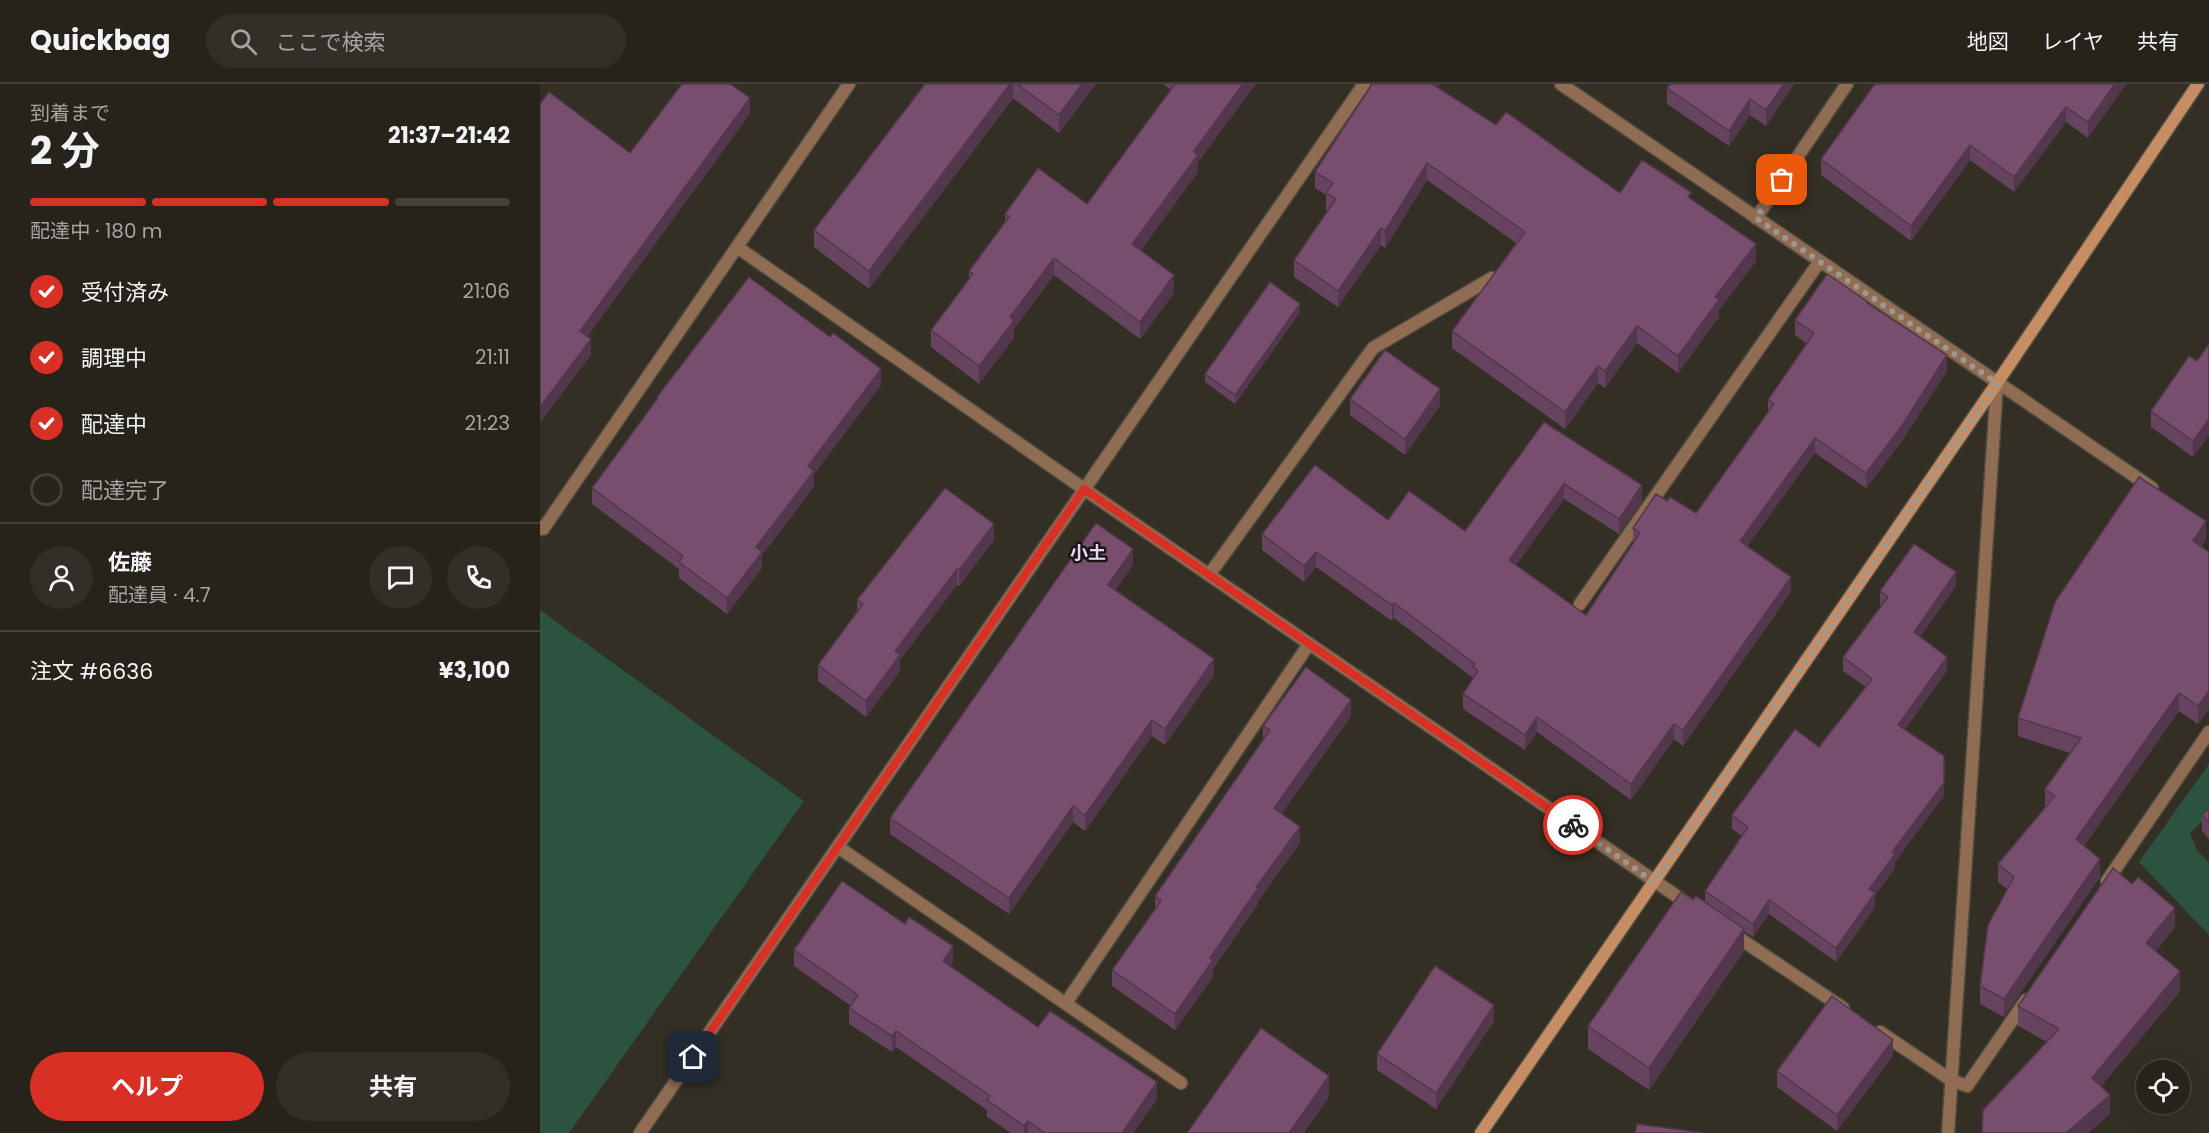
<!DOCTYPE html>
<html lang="ja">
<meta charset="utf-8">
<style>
body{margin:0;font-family:Poppins,"Noto Sans JP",sans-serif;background:#332f28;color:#f1f3f6;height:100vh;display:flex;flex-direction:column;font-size:22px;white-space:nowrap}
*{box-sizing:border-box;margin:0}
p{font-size:20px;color:#a4a4a3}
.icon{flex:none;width:33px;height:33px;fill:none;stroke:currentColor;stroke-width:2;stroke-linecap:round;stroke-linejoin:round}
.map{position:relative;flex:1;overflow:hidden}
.details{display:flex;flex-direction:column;background:#27231b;width:540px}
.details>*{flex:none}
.fabs{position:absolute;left:1596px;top:976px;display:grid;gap:12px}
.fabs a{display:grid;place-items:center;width:54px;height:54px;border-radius:50%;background:#27231b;box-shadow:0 6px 24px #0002,0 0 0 2px #43403a;font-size:30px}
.pin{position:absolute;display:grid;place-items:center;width:51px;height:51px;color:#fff;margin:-26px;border-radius:12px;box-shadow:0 3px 9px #0006}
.courier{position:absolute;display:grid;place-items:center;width:60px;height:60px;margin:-30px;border:4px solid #d93025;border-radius:50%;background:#fff;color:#222;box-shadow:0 2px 8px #0007}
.head em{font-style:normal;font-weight:700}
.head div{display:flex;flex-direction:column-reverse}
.head{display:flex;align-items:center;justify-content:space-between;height:102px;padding:0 30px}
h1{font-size:39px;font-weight:700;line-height:45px}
.bar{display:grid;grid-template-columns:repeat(4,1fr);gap:9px 6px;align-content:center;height:72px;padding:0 30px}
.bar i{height:8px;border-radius:4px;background:#43403a}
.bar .current{background:#d93025}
.bar p{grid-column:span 4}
.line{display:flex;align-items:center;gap:15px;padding:0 30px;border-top:2px solid #43403a}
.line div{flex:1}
.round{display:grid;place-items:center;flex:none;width:63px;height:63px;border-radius:32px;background:#332f28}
ol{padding:0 30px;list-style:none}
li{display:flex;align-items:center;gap:18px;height:66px}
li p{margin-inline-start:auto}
li .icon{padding:6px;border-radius:50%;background:#d93025;color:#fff;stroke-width:4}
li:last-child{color:#a4a4a3}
li i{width:33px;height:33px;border:3px solid #43403a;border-radius:50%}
.button{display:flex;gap:12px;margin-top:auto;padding:12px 30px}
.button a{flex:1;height:69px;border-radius:36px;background:#d93025;color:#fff;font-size:24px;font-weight:700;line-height:69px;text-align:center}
.button a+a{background:#332f28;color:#f1f3f6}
header{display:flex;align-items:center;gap:36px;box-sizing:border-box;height:84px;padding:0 30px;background:#27231b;border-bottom:2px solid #43403a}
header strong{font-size:28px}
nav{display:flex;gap:33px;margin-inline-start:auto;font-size:21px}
.search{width:420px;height:54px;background:#332f28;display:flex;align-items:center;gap:15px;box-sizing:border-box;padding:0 21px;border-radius:33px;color:#a4a4a3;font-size:22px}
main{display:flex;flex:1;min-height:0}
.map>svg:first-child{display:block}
.green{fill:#2b533f}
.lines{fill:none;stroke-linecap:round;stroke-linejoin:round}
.lane-casing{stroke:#514c42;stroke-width:15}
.street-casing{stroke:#514c42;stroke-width:15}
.secondary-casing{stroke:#514c42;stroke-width:15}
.lane{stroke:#906c53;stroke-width:12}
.street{stroke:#906c53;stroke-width:12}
.secondary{stroke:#c68d65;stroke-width:12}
.wall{fill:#66435e}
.shaded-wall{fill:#53374c}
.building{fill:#774e6d;stroke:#53374c;stroke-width:1.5}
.done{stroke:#9d9991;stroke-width:6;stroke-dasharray:0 10.8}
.route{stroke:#d93025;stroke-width:8}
.labels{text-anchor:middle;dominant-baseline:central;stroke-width:5;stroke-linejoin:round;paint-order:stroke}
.quarter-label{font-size:18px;font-weight:bold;fill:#ebd3fb;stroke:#191712}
</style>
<header>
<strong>Quickbag</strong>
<div class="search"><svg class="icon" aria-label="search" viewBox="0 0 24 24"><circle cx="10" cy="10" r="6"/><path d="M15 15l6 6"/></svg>ここで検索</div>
<nav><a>地図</a><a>レイヤ</a><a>共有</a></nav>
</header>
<main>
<section class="details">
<div class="head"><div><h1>2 分</h1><p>到着まで</p></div><em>21:37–21:42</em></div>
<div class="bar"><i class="current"></i><i class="current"></i><i class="current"></i><i></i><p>配達中 · 180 m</p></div>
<ol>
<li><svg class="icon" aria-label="check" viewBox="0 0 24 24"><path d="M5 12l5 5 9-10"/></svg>受付済み<p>21:06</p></li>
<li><svg class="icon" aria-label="check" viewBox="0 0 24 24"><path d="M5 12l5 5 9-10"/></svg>調理中<p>21:11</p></li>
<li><svg class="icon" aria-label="check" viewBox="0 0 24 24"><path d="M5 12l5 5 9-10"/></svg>配達中<p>21:23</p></li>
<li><i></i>配達完了</li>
</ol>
<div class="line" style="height:108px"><a class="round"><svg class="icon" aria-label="person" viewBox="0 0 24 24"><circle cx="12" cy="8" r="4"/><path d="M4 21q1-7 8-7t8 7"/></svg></a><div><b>佐藤</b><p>配達員 · 4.7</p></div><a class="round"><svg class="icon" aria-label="chat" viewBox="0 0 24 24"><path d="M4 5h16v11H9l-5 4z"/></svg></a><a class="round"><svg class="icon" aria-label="phone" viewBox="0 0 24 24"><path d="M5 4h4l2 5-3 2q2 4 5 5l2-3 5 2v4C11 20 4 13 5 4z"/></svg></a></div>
<div class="line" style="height:78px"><div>注文 #6636</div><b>¥3,100</b></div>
<div class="button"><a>ヘルプ</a><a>共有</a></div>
</section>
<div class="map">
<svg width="1669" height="1049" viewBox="0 0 1669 1049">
<rect width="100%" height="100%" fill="#342f24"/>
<g class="green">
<path d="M 0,526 L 264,717 L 29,1049 L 0,1049 Z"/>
<path d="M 1669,680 L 1669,731 L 1650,749 L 1657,766 L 1669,779 L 1669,851 L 1599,778 Z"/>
</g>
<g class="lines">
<g class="lane-casing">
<g id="lane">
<path d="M 1567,797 L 1669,648"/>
<path d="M 1411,996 L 1427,1002 L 1486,916"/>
</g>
</g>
<g class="street-casing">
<g id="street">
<path d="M 1021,0 L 1612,404"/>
<path d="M 1216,134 L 1307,0"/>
<path d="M 197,163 L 544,405 L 1151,822"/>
<path d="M 0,443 L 3,445 L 309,0"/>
<path d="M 669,491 L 833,264 L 952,194"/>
<path d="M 1040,520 L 1280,177"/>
<path d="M 298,763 L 641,999"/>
<path d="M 1190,848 L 1303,924"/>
<path d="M 526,919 L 769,560"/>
<path d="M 1340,948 L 1411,996"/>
<path d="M 100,1049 L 824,0"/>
<path d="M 1408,1049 L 1457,299"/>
</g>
</g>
<g class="secondary-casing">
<path id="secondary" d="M 941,1049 L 1457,299 L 1658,0"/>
</g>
<use href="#lane" class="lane"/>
<use href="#street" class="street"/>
<use href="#secondary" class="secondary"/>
</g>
<g class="wall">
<path d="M 385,0 L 556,0 L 519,49 L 473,14 L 329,205 L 274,163 L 274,146 Z"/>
<path d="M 623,0 L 716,0 L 658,78 L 658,88 L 601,166 L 634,209 L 600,255 L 514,191 L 474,245 L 474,254 L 439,300 L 391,263 L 391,246 L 429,196 L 429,187 L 465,139 L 465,130 L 547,120 L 631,6 Z"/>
<path d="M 1130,0 L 1254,0 L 1226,42 L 1210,31 L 1189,62 L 1127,20 L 1127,4 Z"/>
<path d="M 1334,0 L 1586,0 L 1548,54 L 1526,38 L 1474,108 L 1430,76 L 1371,157 L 1281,91 L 1281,75 Z"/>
<path d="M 898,4 L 956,41 L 1080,109 L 1151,115 L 1216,177 L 1179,226 L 1179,233 L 1138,289 L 1097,259 L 1065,304 L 1058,299 L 1025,345 L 912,264 L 912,247 L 976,159 L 887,96 L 845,164 L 841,161 L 798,223 L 754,193 L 754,176 L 788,127 L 786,126 L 786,111 L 775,104 L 775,88 Z"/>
<path d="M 1328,220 L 1407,287 L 1361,358 L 1326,404 L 1275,369 L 1207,462 L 1251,508 L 1143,662 L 1134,655 L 1091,716 L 997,648 L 985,666 L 923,625 L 923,610 L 933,594 L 854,534 L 852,537 L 776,483 L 764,498 L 722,466 L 722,450 L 848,436 L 925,447 L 1004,338 L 1102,417 L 1079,450 L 1024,415 L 976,481 L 1046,531 L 1093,460 L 1093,444 L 1127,417 L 1156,429 L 1228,328 L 1228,316 L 1267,260 L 1255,251 L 1255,236 Z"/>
<path d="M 760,228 L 695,320 L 665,298 L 665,290 Z"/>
<path d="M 1669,260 L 1669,351 L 1653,373 L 1611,343 L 1611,327 L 1657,277 Z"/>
<path d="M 341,301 L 274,390 L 274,403 L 222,471 L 222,484 L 187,530 L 139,494 L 139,485 L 52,420 L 52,404 L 117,315 L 117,313 Z"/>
<path d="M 810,315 L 900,321 L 865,371 L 810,331 Z"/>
<path d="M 1666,455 L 1661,463 L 1669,468 L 1669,625 L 1658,640 L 1639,627 L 1544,762 L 1560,793 L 1464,933 L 1440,920 L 1440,902 L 1467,805 L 1458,798 L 1458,780 L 1505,723 L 1505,705 L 1530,669 L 1478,652 L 1478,634 Z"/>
<path d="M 454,456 L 419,502 L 417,501 L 360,576 L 360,587 L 326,633 L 278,597 L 278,581 L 317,527 L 317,516 Z"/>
<path d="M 593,481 L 575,506 L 674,591 L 625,661 L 612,652 L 545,747 L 533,738 L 469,830 L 350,750 L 350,734 Z"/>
<path d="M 1416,502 L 1380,553 L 1407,587 L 1365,645 L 1404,672 L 1404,712 L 1355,778 L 1355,784 L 1335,811 L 1335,823 L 1296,878 L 1229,830 L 1213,853 L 1204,847 L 1204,867 L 1109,1006 L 1048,965 L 1048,942 L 1153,816 L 1165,818 L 1165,807 L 1202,752 L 1192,745 L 1192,731 L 1279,663 L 1326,603 L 1303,587 L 1303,573 L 1342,522 L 1340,521 L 1340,507 Z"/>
<path d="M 811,632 L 742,729 L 760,759 L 718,817 L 718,820 L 673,885 L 673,893 L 635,946 L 572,902 L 572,886 L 615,826 L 615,812 L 723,656 L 723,642 Z"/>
<path d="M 1669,725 L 1669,755 L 1662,747 L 1662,731 Z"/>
<path d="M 1635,843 L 1616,867 L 1640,907 L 1561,1002 L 1570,1030 L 1548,1049 L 1442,1049 L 1507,958 L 1478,942 L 1478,922 Z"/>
<path d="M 254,866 L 413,878 L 410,882 L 498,943 L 617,1015 L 593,1049 L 471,1049 L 447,1033 L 447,1026 L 356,963 L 352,968 L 309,940 L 309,924 L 311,922 L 254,882 Z"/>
<path d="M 954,937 L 896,1025 L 837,986 L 837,970 Z"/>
<path d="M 1353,972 L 1297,1047 L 1237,1003 L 1237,987 Z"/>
</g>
<g class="shaded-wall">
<path d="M 470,0 L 473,0 L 473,14 L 329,205 L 329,187 Z"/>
<path d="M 542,0 L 556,0 L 519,49 L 519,31 Z"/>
<path d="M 703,0 L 716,0 L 658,78 L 658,88 L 592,178 L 592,160 L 654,67 Z"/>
<path d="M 890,0 L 900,0 L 890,16 Z"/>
<path d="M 1244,0 L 1254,0 L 1226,42 L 1226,26 Z"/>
<path d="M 1575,0 L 1586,0 L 1548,54 L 1548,38 Z"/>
<path d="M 210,14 L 210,30 L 40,263 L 40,247 Z"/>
<path d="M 1210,15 L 1210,31 L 1189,62 L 1189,47 Z"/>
<path d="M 1526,23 L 1526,38 L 1474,108 L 1474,93 Z"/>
<path d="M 1430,61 L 1430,76 L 1371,157 L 1371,142 Z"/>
<path d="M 887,79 L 887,96 L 845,164 L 845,147 Z"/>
<path d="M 841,144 L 841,161 L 798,223 L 798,207 Z"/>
<path d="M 1216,160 L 1216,177 L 1179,226 L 1179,233 L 1138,289 L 1138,272 L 1175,213 Z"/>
<path d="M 514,174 L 514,191 L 474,245 L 474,254 L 439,300 L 439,282 L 470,233 Z"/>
<path d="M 634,191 L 634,209 L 600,255 L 600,238 Z"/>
<path d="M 760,220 L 760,228 L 695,320 L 695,311 Z"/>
<path d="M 1097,242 L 1097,259 L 1065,304 L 1065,287 Z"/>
<path d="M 51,255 L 51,271 L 0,339 L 0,323 Z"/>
<path d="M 1407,271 L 1407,287 L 1361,358 L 1326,404 L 1326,389 Z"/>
<path d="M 1058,282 L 1058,299 L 1025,345 L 1025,328 Z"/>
<path d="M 341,285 L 341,301 L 274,390 L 274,403 L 222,471 L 222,484 L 187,530 L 187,514 L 216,463 L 268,382 Z"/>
<path d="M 900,305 L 900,321 L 865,371 L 865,355 Z"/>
<path d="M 1669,335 L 1669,351 L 1653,373 L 1653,357 Z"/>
<path d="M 1275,354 L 1275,369 L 1200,472 L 1200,457 Z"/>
<path d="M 1024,400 L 1024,415 L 969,491 L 969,476 Z"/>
<path d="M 1102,401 L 1102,417 L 1079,450 L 1079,435 Z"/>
<path d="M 1666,437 L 1666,455 L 1653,475 L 1653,457 Z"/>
<path d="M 454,440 L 454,456 L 419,502 L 419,486 Z"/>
<path d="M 593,465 L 593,481 L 568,517 L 568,501 Z"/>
<path d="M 776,468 L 776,483 L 764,498 L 764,482 Z"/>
<path d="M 417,485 L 417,501 L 360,576 L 360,587 L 326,633 L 326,617 L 355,567 Z"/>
<path d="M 1416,488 L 1416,502 L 1374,562 L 1374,548 Z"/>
<path d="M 1251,493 L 1251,508 L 1143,662 L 1143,646 Z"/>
<path d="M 854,519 L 854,534 L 852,537 L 852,521 Z"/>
<path d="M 1407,573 L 1407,587 L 1358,654 L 1358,641 Z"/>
<path d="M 674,575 L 674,591 L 625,661 L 625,645 Z"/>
<path d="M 1669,607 L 1669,625 L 1658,640 L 1658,622 Z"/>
<path d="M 1639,609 L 1639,627 L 1536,773 L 1536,755 Z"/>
<path d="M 811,616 L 811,632 L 734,740 L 734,724 Z"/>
<path d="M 997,633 L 997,648 L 985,666 L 985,651 Z"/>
<path d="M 612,636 L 612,652 L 545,747 L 545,731 Z"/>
<path d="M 1134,640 L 1134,655 L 1091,716 L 1091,700 Z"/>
<path d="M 1404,699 L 1404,712 L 1355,778 L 1355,784 L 1335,811 L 1335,823 L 1296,878 L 1296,864 L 1329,805 L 1352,768 Z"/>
<path d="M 533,722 L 533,738 L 469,830 L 469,814 Z"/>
<path d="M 760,743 L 760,759 L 718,817 L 718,820 L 673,885 L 673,893 L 635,946 L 635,930 L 716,803 Z"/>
<path d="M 1560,775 L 1560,793 L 1464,933 L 1464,915 Z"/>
<path d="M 1229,816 L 1229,830 L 1213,853 L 1213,840 Z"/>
<path d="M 1635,824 L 1635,843 L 1606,879 L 1606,859 Z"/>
<path d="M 1204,845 L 1204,867 L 1109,1006 L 1109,984 Z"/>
<path d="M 413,862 L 413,878 L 403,893 L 403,877 Z"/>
<path d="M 1640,887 L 1640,907 L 1552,1013 L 1552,994 Z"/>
<path d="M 954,921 L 954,937 L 896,1025 L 896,1009 Z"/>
<path d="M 356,947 L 356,963 L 352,968 L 352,952 Z"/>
<path d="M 1353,956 L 1353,972 L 1297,1047 L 1297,1031 Z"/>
<path d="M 789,992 L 789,1013 L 764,1049 L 749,1049 Z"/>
<path d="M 617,998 L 617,1015 L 593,1049 L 582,1049 Z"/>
<path d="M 1570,1011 L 1570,1030 L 1548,1049 L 1526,1049 Z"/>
<path d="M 488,1037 L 488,1049 L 484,1049 L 484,1042 Z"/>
</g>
<g class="building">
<path d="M 142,0 L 190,0 L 210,14 L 40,247 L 51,255 L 0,323 L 0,20 L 9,8 L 90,69 Z"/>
<path d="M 385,0 L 470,0 L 329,187 L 274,146 Z"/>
<path d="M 477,0 L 542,0 L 519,31 Z"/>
<path d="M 635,0 L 703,0 L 654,67 L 658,71 L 592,160 L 634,191 L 600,238 L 514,174 L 470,233 L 474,237 L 439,282 L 391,246 L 433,190 L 429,187 L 469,133 L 465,130 L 498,84 L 547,120 Z"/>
<path d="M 832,0 L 892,0 L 956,41 L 966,28 L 1080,109 L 1102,76 L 1151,108 L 1148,113 L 1216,160 L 1175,213 L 1179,216 L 1138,272 L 1097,242 L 1065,287 L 1058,282 L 1025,328 L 912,247 L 985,148 L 887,79 L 845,147 L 841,144 L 798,207 L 754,176 L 796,115 L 786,109 L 793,99 L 775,88 Z"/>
<path d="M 1130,0 L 1244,0 L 1226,26 L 1210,15 L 1189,47 L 1127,4 Z"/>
<path d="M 1335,0 L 1575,0 L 1548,38 L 1526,23 L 1474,93 L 1430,61 L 1371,142 L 1281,75 Z"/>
<path d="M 1287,190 L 1328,218 L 1327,219 L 1407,271 L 1361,343 L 1326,389 L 1275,354 L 1200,457 L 1251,493 L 1143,646 L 1134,640 L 1091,700 L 997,633 L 985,651 L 923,610 L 938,587 L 933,583 L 935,580 L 854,519 L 852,521 L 776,468 L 764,482 L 722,450 L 775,381 L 848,436 L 869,407 L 925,447 L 1004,338 L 1102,401 L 1079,435 L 1024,400 L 969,476 L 1046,531 L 1100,449 L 1093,444 L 1116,410 L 1127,417 L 1130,413 L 1156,429 L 1234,320 L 1228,316 L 1274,249 L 1255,236 Z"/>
<path d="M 209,193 L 290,253 L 293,249 L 341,285 L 268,382 L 274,387 L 216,463 L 222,468 L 187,514 L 139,478 L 143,472 L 52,404 L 118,314 L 117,313 Z"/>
<path d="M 730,198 L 760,220 L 695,311 L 665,290 Z"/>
<path d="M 1669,260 L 1669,335 L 1653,357 L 1611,327 L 1649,272 L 1657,277 Z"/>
<path d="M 845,266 L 900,305 L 865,355 L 810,315 Z"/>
<path d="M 1599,393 L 1666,437 L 1653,457 L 1669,468 L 1669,607 L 1658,622 L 1639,609 L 1536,755 L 1560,775 L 1464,915 L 1440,902 L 1448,841 L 1474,793 L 1458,780 L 1515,712 L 1505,705 L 1541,654 L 1478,634 L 1515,518 Z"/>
<path d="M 405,404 L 454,440 L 419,486 L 417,485 L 355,567 L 360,571 L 326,617 L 278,581 L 323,520 L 317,516 Z"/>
<path d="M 556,439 L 593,465 L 568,501 L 674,575 L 625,645 L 612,636 L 545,731 L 533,722 L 469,814 L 350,734 Z"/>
<path d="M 1374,460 L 1416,488 L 1374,548 L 1407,573 L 1358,641 L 1404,672 L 1404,699 L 1352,768 L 1355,770 L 1329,805 L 1335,809 L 1296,864 L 1229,816 L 1213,840 L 1165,807 L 1208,743 L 1192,731 L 1255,645 L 1279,663 L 1332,595 L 1303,573 L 1348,513 L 1340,507 Z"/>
<path d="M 766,583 L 811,616 L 734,724 L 760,743 L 716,803 L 718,804 L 670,874 L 673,876 L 635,930 L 572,886 L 621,817 L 615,812 L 730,646 L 723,642 Z"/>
<path d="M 1669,725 L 1669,739 L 1662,731 Z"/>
<path d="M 1573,784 L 1592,800 L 1598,793 L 1635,824 L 1606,859 L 1640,887 L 1552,994 L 1570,1011 L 1526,1049 L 1442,1049 L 1443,1026 L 1519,945 L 1478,922 Z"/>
<path d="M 302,797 L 365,840 L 369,833 L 413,862 L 403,877 L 498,943 L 510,927 L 617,998 L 582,1049 L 505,1049 L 488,1037 L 484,1042 L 447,1016 L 450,1012 L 356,947 L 352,952 L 309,924 L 318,911 L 254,866 Z"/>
<path d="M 1141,808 L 1153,816 L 1156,812 L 1204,845 L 1109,984 L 1048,942 Z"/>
<path d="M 895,882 L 954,921 L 896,1009 L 837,970 Z"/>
<path d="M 1292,912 L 1353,956 L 1297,1031 L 1237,987 Z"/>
<path d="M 721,944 L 789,992 L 749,1049 L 647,1049 Z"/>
<path d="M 1097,1040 L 1165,1049 L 1095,1049 Z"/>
</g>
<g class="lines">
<path class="done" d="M 1033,741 L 1114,798 L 1457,299 L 1216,134 L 1242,96"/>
<path class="route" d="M 153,973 L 544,405 L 1033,741"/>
</g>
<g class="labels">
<g class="quarter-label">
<text x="548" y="468">小土</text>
</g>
</g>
</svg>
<div class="fabs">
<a><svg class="icon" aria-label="locate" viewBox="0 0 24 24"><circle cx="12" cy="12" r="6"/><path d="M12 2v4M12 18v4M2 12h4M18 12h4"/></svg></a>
</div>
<div class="pin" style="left:1242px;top:96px;background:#ea580c"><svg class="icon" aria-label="bag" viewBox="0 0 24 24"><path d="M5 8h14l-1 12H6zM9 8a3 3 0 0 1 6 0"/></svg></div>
<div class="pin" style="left:153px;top:973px;background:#1f2937"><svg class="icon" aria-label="home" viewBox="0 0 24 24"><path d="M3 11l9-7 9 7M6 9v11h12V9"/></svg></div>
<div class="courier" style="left:1033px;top:741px"><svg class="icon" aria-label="bike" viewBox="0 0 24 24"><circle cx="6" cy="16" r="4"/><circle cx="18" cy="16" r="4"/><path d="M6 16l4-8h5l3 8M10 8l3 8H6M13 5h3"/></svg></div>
</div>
</main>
